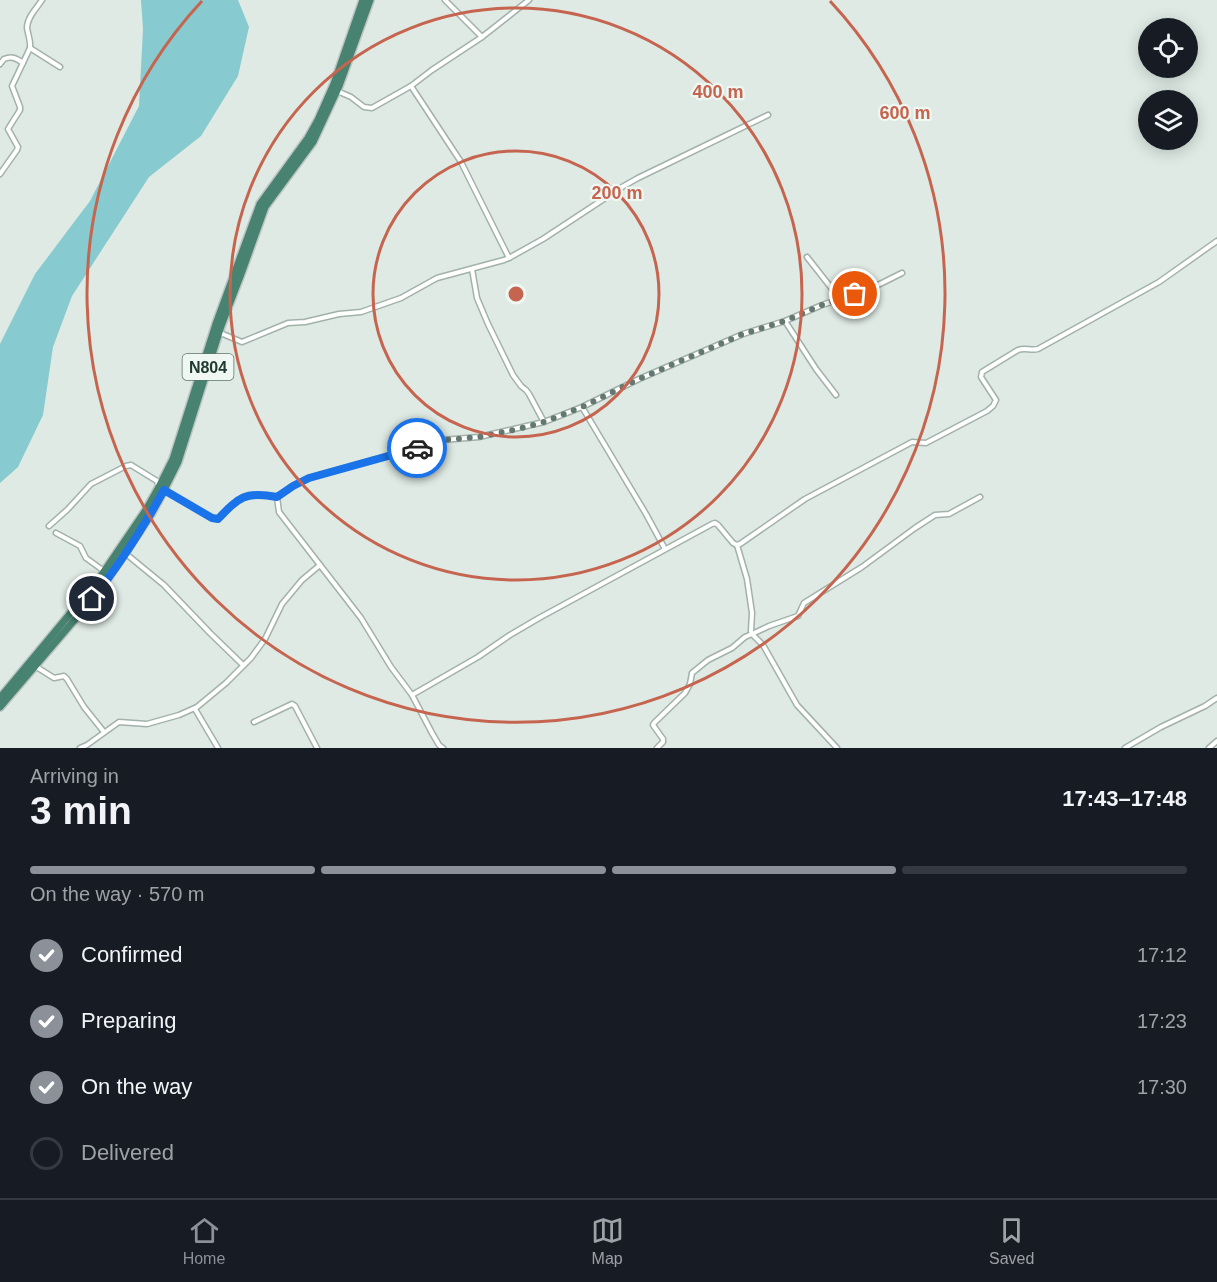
<!DOCTYPE html>
<meta charset="utf-8">
<style>
body{margin:0;font-family:Arial,sans-serif;background:#20242c;color:#f1f3f6;height:100vh;display:flex;flex-direction:column;font-size:22px;white-space:nowrap}
*{box-sizing:border-box;margin:0}
p{font-size:20px;color:#9ea1a6}
.icon{flex:none;width:33px;height:33px;fill:none;stroke:currentColor;stroke-width:2;stroke-linecap:round;stroke-linejoin:round}
.map{position:relative;height:748px;overflow:hidden}
.drawer{display:flex;flex-direction:column;background:#171b24;flex:1}
.drawer>*{flex:none}
.buttons{position:absolute;left:1138px;top:18px;display:grid;gap:12px}
.buttons a{display:grid;place-items:center;width:60px;height:60px;border-radius:50%;background:#171b24;box-shadow:0 3px 15px #0003;font-size:30px}
.pin{position:absolute;display:grid;place-items:center;width:51px;height:51px;color:#fff;margin:-26px;border:3px solid #fff;border-radius:50%;box-shadow:0 2px 6px #0007}
.courier{position:absolute;display:grid;place-items:center;width:60px;height:60px;margin:-30px;border:4px solid #1a73e8;border-radius:50%;background:#fff;color:#222;box-shadow:0 2px 8px #0007}
.head em{font-style:normal;font-weight:700}
.head div{display:flex;flex-direction:column-reverse}
.head{display:flex;align-items:center;justify-content:space-between;height:102px;padding:0 30px}
h1{font-size:39px;font-weight:700;line-height:45px}
.bar{display:grid;grid-template-columns:repeat(4,1fr);gap:9px 6px;align-content:center;height:72px;padding:0 30px}
.bar i{height:8px;border-radius:4px;background:#363941}
.bar .active{background:#8c9099}
.bar p{grid-column:span 4}
ol{padding:0 30px;list-style:none}
li{display:flex;align-items:center;gap:18px;height:66px}
li p{margin-inline-start:auto}
li .icon{padding:6px;border-radius:50%;background:#8c9099;color:#fff;stroke-width:4}
li:last-child{color:#9ea1a6}
li i{width:33px;height:33px;border:3px solid #363941;border-radius:50%}
.menu{display:flex;justify-content:space-around;align-items:center;height:84px;border-top:2px solid #363941;background:#171b24;font-size:16px;color:#9ea1a6}
.menu a{display:grid;justify-items:center;gap:3px}
.menu .active{color:#8c9099}
.map>svg:first-child{display:block}
.water{fill:#87cacf}
.lines{fill:none;stroke-linecap:round;stroke-linejoin:round}
.minor-casing{stroke:#a2b2ab;stroke-width:7}
.trunk-casing{stroke:#bcc4c1;stroke-width:10}
.minor{stroke:#fff;stroke-width:4}
.trunk{stroke:#488270;stroke-width:7}
.done{stroke:#637870;stroke-width:6;stroke-dasharray:0 10.8}
.route{stroke:#1a73e8;stroke-width:8}
.ring{fill:none;stroke:#c6654f;stroke-width:3}
.labels{text-anchor:middle;dominant-baseline:central;stroke-width:4.5;stroke-linejoin:round;paint-order:stroke}
.shield{fill:#eff7f2;stroke:#5e736b;stroke-width:1.5}
.shield-label{font-size:16px;font-weight:bold;fill:#203a31}
.centre{fill:#c6654f;stroke:#eff7f2;stroke-width:3}
.ring-label{font-size:18px;text-anchor:middle;font-weight:bold;fill:#c6654f;stroke:#eff7f2;stroke-width:4.5;stroke-linejoin:round;paint-order:stroke}
</style>
<div class="map">
<svg width="1217" height="748" viewBox="0 0 1217 748">
<rect width="100%" height="100%" fill="#dfeae4"/>
<path class="water" d="M 141,0 L 238,0 L 249,27 L 238,76 L 201,136 L 149,177 L 72,296 L 53,347 L 43,415 L 18,467 L 0,483 L 0,344 L 35,274 L 90,201 L 139,106 L 143,29 Z"/>
<g class="lines">
<g class="minor-casing">
<g id="minor">
<path d="M 445,0 L 482,37 L 529,0"/>
<path d="M 30,48 L 60,67"/>
<path d="M 0,64 L 4,59 C 12,56 16,58 23,63"/>
<path d="M 411,86 L 432,70 L 482,37"/>
<path d="M 0,174 L 17,150 L 18,147 L 8,129 L 20,110 L 20,107 L 12,86 L 30,48 C 31,41 28,35 27,28 C 27,17 37,8 42,0"/>
<path d="M 807,257 L 840,299"/>
<path d="M 509,258 L 543,239 L 622,187 L 638,178 L 768,115"/>
<path d="M 472,269 L 477,298 L 488,324 L 513,375 L 521,386 L 526,390 L 529,394 L 544,422"/>
<path d="M 785,321 L 816,369 L 836,395"/>
<path d="M 218,332 L 242,342 L 288,323 L 305,322 L 339,314 L 361,312 L 401,298 L 437,278 L 504,260 L 509,258 L 461,162 L 411,86 L 372,108 L 364,107 L 351,97 L 335,90"/>
<path d="M 582,407 L 646,514 L 665,549"/>
<path d="M 277,497 L 279,512 L 320,565"/>
<path d="M 49,526 L 67,510 L 91,484 L 126,466 L 131,465 L 157,481 L 159,487 L 212,518 L 218,519 C 239,497 245,491 277,497 L 293,486 L 309,478 L 443,440 L 479,437 L 544,422 L 582,407 L 639,379 L 743,334 L 785,321 L 822,305 L 870,289 L 902,273"/>
<path d="M 56,533 L 80,546 L 86,558 L 104,571"/>
<path d="M 125,553 L 164,585 L 210,633 L 243,665"/>
<path d="M 35,666 L 54,678 L 64,676 L 67,679 L 84,707 L 104,732"/>
<path d="M 412,695 L 478,657 L 510,635 L 539,618 L 712,524 L 715,523 L 718,525 L 733,543 L 737,545 L 740,544 L 805,499 L 912,442 L 926,443 L 987,411 L 993,406 L 996,400 L 981,377 L 982,372 L 1018,350 C 1025,347 1031,351 1038,349 L 1159,282 L 1217,241"/>
<path d="M 195,709 L 218,748"/>
<path d="M 254,722 L 292,704 L 295,706 L 317,748"/>
<path d="M 80,748 L 87,745 L 119,722 L 147,724 L 179,715 L 197,707 L 226,683 L 251,658 L 265,639 L 282,604 L 302,580 L 320,565 L 361,618 L 391,667 L 412,695 L 432,733 L 439,745 L 443,748"/>
<path d="M 657,748 L 663,742 L 663,739 L 653,725 L 654,723 L 685,693 L 690,684 L 692,673 L 708,660 L 732,648 L 745,637 L 752,634 L 751,631 L 752,613 L 747,579 L 737,545"/>
<path d="M 837,748 L 797,705 L 763,645 L 752,634 L 769,626 L 798,616 L 804,603 L 862,567 L 915,528 L 935,515 L 949,514 L 980,497"/>
<path d="M 1125,748 L 1161,727 L 1205,706 L 1217,698"/>
<path d="M 1209,748 L 1217,741"/>
</g>
</g>
<g class="trunk-casing">
<g id="trunk">
<path d="M 0,698 L 99,579 L 146,510 L 159,487 L 173,459 L 216,324 L 260,204 L 308,138 L 318,120 L 334,84 L 363,0"/>
<path d="M 0,707 L 100,590 L 151,514 L 164,490 L 178,462 L 221,326 L 241,274 L 265,207 L 313,142 L 339,86 L 370,0"/>
</g>
</g>
<use href="#minor" class="minor"/>
<use href="#trunk" class="trunk"/>
</g>
<g class="lines">
<path class="done" d="M 417,448 L 443,440 L 479,437 L 518,429 L 544,422 L 582,407 L 639,379 L 743,334 L 785,321 L 822,305 L 855,294"/>
<path class="route" d="M 92,599 C 119,566 143,528 164,490 L 212,518 L 218,519 C 239,497 245,491 277,497 L 293,486 L 309,478 L 417,448"/>
</g>
<g class="ring">
<circle cx="516" cy="294" r="143"/>
<circle cx="516" cy="294" r="286"/>
<path d="M830 1A429 429 0 1 1 202 1"/>
</g>
<g class="labels">
<rect class="shield" x="182.5" y="354" width="51" height="26" rx="4.5"/>
<g class="shield-label">
<text x="208" y="367">N804</text>
</g>
</g>
<circle cx="516" cy="294" r="9" class="centre"/>
<g class="ring-label">
<text x="718" y="98">400 m</text>
<text x="905" y="119">600 m</text>
<text x="617" y="199">200 m</text>
</g>
</svg>
<div class="buttons">
<a><svg class="icon" aria-label="locate" viewBox="0 0 24 24"><circle cx="12" cy="12" r="6"/><path d="M12 2v4M12 18v4M2 12h4M18 12h4"/></svg></a>
<a><svg class="icon" aria-label="layers" viewBox="0 0 24 24"><path d="M12 4l9 5-9 5-9-5zM3 14l9 5 9-5"/></svg></a>
</div>
<div class="pin" style="left:855px;top:294px;background:#ea580c"><svg class="icon" aria-label="bag" viewBox="0 0 24 24"><path d="M5 8h14l-1 12H6zM9 8a3 3 0 0 1 6 0"/></svg></div>
<div class="pin" style="left:92px;top:599px;background:#1f2937"><svg class="icon" aria-label="home" viewBox="0 0 24 24"><path d="M3 11l9-7 9 7M6 9v11h12V9"/></svg></div>
<div class="courier" style="left:417px;top:448px"><svg class="icon" aria-label="car" viewBox="0 0 24 24"><path d="M5 17H2v-5l4-1 3-4h7l3 4 3 1v5h-3M9 17h6M6 11h13"/><circle cx="7" cy="17" r="2"/><circle cx="17" cy="17" r="2"/></svg></div>
</div>
<section class="drawer">
<div class="head"><div><h1>3 min</h1><p>Arriving in</p></div><em>17:43–17:48</em></div>
<div class="bar"><i class="active"></i><i class="active"></i><i class="active"></i><i></i><p>On the way · 570 m</p></div>
<ol>
<li><svg class="icon" aria-label="check" viewBox="0 0 24 24"><path d="M5 12l5 5 9-10"/></svg>Confirmed<p>17:12</p></li>
<li><svg class="icon" aria-label="check" viewBox="0 0 24 24"><path d="M5 12l5 5 9-10"/></svg>Preparing<p>17:23</p></li>
<li><svg class="icon" aria-label="check" viewBox="0 0 24 24"><path d="M5 12l5 5 9-10"/></svg>On the way<p>17:30</p></li>
<li><i></i>Delivered</li>
</ol>
</section>
<nav class="menu">
<a class="active"><svg class="icon" aria-label="home" viewBox="0 0 24 24"><path d="M3 11l9-7 9 7M6 9v11h12V9"/></svg>Home</a>
<a><svg class="icon" aria-label="map" viewBox="0 0 24 24"><path d="M3 6l6-2 6 2 6-2v14l-6 2-6-2-6 2zM9 4v14M15 6v14"/></svg>Map</a>
<a><svg class="icon" aria-label="saved" viewBox="0 0 24 24"><path d="M7 4h10v16l-5-4-5 4z"/></svg>Saved</a>
</nav>
